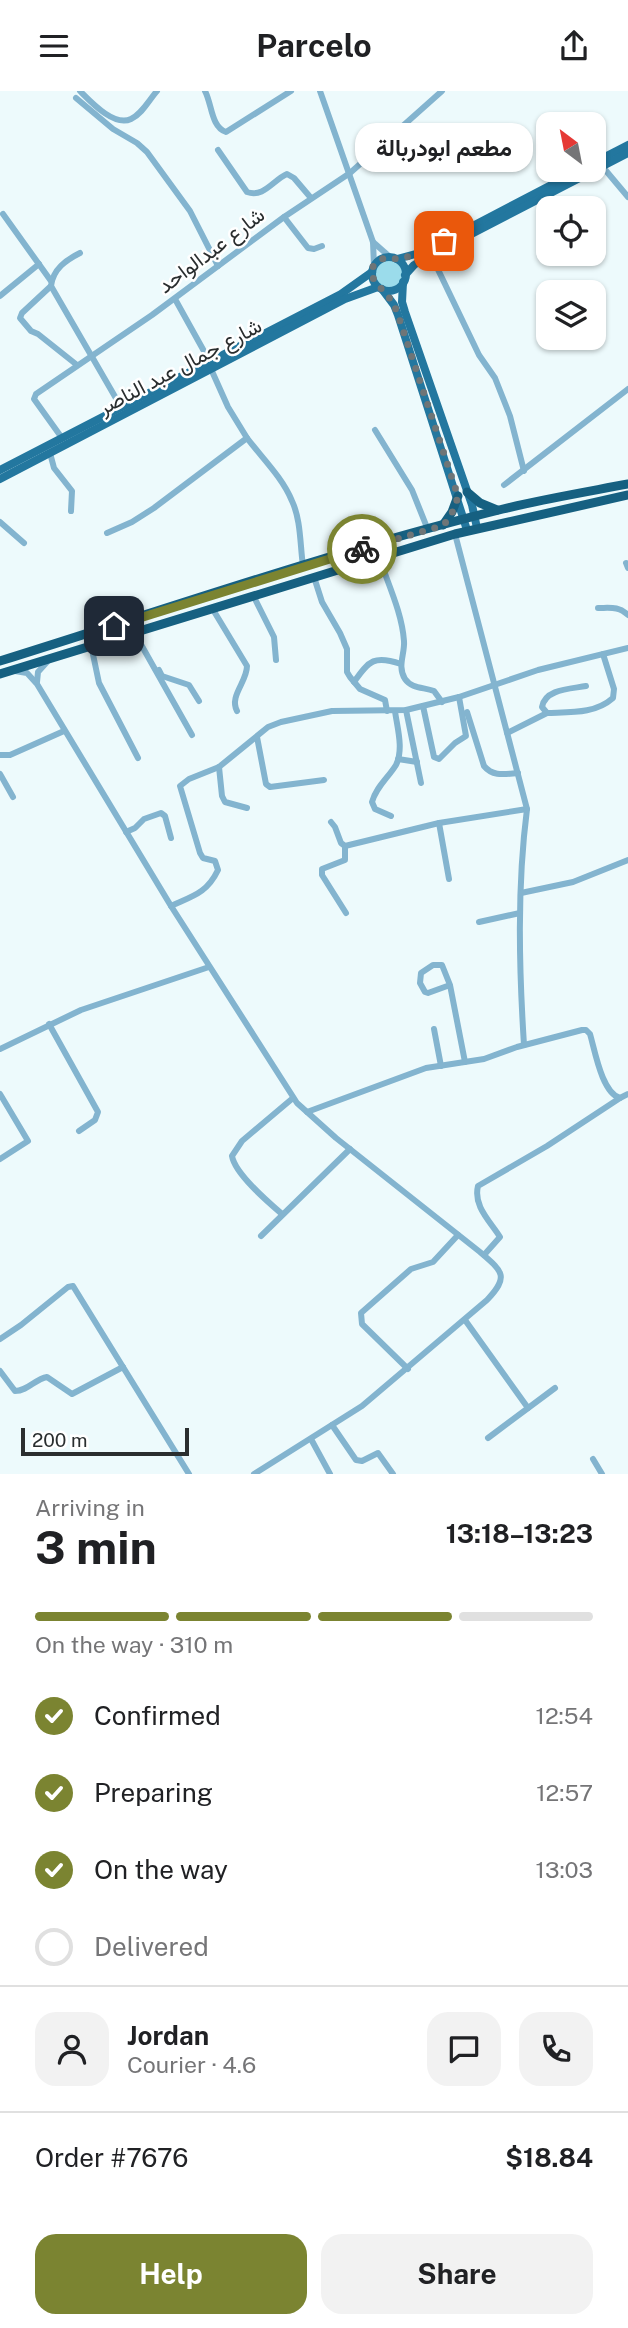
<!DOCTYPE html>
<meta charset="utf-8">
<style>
body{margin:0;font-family:"Public Sans",Vazirmatn,sans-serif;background:#f2f2f2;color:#202124;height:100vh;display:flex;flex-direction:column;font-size:26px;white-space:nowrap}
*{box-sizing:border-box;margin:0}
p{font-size:23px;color:#757577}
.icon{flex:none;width:38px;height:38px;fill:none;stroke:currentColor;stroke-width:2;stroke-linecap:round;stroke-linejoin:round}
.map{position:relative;height:1383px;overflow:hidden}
.side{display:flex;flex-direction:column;background:#fff;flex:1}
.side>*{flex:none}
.needle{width:46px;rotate:328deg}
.controls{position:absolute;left:536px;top:21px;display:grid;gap:14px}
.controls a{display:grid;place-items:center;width:70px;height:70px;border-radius:14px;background:#fff;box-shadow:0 2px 5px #0004;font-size:35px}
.scale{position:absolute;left:21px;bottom:18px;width:168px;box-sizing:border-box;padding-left:7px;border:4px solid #2a2e2f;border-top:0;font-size:19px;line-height:24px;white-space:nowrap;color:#2a2e2f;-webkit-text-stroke:5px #fff;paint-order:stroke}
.pin{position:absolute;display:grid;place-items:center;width:60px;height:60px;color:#fff;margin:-30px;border-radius:14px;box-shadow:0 4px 10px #0006}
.courier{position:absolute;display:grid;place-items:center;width:70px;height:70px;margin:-35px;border:5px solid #7b8431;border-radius:50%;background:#fff;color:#222;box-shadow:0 2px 9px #0007}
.bubble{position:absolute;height:49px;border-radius:21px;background:#fff;box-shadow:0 2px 5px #0004;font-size:23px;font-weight:700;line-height:49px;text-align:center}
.headline em{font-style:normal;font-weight:700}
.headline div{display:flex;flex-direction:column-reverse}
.headline{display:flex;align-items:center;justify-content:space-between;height:119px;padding:0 35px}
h1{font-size:46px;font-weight:700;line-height:52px}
.bar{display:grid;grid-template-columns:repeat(4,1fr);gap:10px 7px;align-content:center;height:84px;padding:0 35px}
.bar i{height:9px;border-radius:5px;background:#e0e0e0}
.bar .active{background:#7b8431}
.bar p{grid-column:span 4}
.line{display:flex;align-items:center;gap:18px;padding:0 35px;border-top:2px solid #e0e0e0}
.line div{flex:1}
.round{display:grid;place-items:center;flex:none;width:74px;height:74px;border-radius:21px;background:#f2f2f2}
ol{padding:0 35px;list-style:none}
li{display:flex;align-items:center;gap:21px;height:77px}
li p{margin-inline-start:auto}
li .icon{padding:7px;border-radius:50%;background:#7b8431;color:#fff;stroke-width:4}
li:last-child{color:#757577}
li i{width:38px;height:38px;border:4px solid #e0e0e0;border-radius:50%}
.primary-button{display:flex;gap:14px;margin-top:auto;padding:14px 35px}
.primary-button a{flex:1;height:80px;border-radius:21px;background:#7b8431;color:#fff;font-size:28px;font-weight:700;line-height:80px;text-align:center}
.primary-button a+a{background:#f2f2f2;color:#202124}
header{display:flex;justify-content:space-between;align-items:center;height:91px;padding:0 35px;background:#fff;font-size:32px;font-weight:700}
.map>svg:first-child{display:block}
.green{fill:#9bdceb}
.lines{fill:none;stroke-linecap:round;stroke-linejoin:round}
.minor{stroke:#83b4cf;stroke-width:6}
.major{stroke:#23779f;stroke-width:8}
.highway{stroke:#166081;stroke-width:9}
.done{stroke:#6e7577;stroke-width:7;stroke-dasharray:0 12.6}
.route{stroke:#7b8431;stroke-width:9}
.labels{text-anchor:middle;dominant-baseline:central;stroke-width:5;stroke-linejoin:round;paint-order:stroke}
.street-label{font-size:21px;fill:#2a2e2f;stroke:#fff}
</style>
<header><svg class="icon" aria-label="menu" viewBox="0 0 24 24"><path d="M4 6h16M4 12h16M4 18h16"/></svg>Parcelo<svg class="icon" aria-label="share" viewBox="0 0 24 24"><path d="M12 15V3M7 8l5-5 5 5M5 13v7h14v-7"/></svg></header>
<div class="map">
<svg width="628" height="1383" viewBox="0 0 628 1383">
<rect width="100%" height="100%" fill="#edfafc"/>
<circle class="green" cx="389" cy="183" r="14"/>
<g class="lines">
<g class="minor">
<path d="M 80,0 C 91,11 114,36 131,28 C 142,23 149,9 157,0"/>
<path d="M 205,0 C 212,13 211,36 226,41 L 291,0"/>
<path d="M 320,0 L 373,151 L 374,174"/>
<path d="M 76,7 L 113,38 L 137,52 L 147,61 L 190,120 L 218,175"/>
<path d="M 218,59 L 247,101 C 264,107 273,89 287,83 L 294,87 L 311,107"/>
<path d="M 602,75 L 628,106"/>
<path d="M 3,123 L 51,190"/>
<path d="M 284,126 L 308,157 L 314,158 L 322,155"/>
<path d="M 373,151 L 390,166"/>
<path d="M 80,162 C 66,169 53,178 51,195 L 121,316"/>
<path d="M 431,164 L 479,264 L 495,287 L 510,325 L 524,380"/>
<path d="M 51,195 L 22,222 L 20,227 L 31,240 L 38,243 L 77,274"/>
<path d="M 0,205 L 39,173"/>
<path d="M 175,208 L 210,271"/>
<path d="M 211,278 L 228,316 L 247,347"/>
<path d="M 375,339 L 412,399 L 428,439"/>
<path d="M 62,347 L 34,308 L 36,303 L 152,224 L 284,126 L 350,82 L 442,0"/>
<path d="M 50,362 L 54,377 L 72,400 L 71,420"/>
<path d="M 504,394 L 628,298"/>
<path d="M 0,431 L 24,452"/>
<path d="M 107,442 L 132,431 L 154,417 L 247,347 C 262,367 282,386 292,410 C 301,429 300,454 303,475"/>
<path d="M 455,443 L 527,718 C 517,796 519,876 524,954"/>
<path d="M 379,466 C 388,493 402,522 404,550 C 405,563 397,575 405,588 C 412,598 424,596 434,600 L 442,611"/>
<path d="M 626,472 L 628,477"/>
<path d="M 314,486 L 322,511 L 340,542 L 347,558 L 347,581 L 350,586 L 360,598 L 385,609 L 387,620"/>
<path d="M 253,504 L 274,546 L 276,569"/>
<path d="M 212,517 L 247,575 C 247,591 229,605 237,620"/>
<path d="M 598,517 C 610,517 619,515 628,524"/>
<path d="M 134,541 L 192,644"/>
<path d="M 91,554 L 99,592 L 138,667"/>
<path d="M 159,579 L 162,585 L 189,594 L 199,610"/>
<path d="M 15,580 L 27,582 L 37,593 L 171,815 L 297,1012 L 336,1047 L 480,1161 C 502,1180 510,1185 487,1209 L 362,1315 L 254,1383"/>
<path d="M 37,591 L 38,581 L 47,571"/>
<path d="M 354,591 C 369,569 375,564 401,573"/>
<path d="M 586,595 C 570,598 545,598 542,616 L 547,622 C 571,621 595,623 613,607 L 614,598 L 603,563"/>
<path d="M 423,615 L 434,666 L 439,668 L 455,652 L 466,645 L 459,606"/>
<path d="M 406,619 L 421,692"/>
<path d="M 467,621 L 484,675 C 493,686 505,683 518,682"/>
<path d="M 507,642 L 547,622"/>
<path d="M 257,646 L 266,693 L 270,696 L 324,689"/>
<path d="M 0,664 L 10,664 L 64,640"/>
<path d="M 398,668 L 417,671"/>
<path d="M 219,676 L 222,705 L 225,711 L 247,717"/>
<path d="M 0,683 L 13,706"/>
<path d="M 391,725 L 375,718 L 372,711 C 376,696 388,687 396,674 C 404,658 397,636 395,620"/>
<path d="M 331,731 L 335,736 L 341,752 L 345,755 L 439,732 L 527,718"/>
<path d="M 439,732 L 449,788"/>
<path d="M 126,741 L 135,737 L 144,728 L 161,722 L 165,725 L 171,747"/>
<path d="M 345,755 L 345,769 L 322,778 L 322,784 L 346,822"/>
<path d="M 521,802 L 573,791 L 628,769"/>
<path d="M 171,815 C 193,805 207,802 218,779 L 215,770 L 203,767 L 200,762 L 180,695 L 189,688 L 219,676 L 268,636 L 281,631 L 332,620 L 406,619 L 459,606 L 538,579 L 628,557"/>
<path d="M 479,831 L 520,822"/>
<path d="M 450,894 L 428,902 L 425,901 L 420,892 L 421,882 L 433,874 L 442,874 L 450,894 L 465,971"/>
<path d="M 49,933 L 98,1021 L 95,1029 L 79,1040"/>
<path d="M 434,938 L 441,975"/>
<path d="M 0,958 L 81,919 L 209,876"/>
<path d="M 0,1003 L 28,1050 L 0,1068"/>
<path d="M 307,1021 L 426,977 L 484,968 L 517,956 L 582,939 L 586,939 L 590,943 C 595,960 602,1002 620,1007 L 628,1003"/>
<path d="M 282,1123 C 268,1111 235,1083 232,1065 L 242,1050 L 293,1007"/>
<path d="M 261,1145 L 350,1058"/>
<path d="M 484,1164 L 500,1146 C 490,1130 473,1115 478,1095 L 547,1055 L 620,1007"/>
<path d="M 465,1229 L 528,1317"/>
<path d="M 0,1248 L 21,1234 L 68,1196 L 73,1195 L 189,1383"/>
<path d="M 408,1278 L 362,1233 L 361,1222 L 411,1178 L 433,1171 L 458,1144"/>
<path d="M 0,1280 L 15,1300 C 28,1300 35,1288 47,1286 L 72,1303 L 123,1276"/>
<path d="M 332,1334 L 356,1369 L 362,1370 L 378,1362 L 393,1383"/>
<path d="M 488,1347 L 555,1297"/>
<path d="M 311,1348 L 330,1383"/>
<path d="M 593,1368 L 602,1383"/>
</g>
<g class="major">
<path d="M 593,72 L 628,54"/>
<circle cx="389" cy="183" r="17"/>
<path d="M 397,168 L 423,161 L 580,79"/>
<path d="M 405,184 L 414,174 L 425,167 L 628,62"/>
<path d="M 403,191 L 402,211 L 405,221 L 472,414 L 477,437"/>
<path d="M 382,198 L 394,214 L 398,224 L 467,439"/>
<path d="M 0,379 L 341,203 L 372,181"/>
<path d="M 0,388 L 345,208 L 378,196"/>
</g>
<g class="highway">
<path d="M 467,401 L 480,412 L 497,419"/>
<path d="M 443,434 L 452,421 L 458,405"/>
<path d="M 0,570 C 167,518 333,460 503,418 C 544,408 586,401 628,393"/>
<path d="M 0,583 L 455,443 L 628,404"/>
</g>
</g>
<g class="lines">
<path class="done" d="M 362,458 L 442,435 C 451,427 455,416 458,405 L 398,224 C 395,216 392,209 386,203 C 376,191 360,179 384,167 L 397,168 L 416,164 L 444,150"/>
<path class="route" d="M 114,535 L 362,458"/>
</g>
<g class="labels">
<g class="street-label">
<text transform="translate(211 159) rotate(-37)">شارع عبدالواحد</text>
<text transform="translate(180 275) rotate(-28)">شارع جمال عبد الناصر</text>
</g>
</g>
</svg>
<div class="controls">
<a><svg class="needle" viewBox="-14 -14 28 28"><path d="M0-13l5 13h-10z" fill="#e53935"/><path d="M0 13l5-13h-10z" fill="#757577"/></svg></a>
<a><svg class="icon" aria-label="locate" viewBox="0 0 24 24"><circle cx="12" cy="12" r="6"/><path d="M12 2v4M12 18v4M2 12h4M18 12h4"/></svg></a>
<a><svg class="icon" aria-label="layers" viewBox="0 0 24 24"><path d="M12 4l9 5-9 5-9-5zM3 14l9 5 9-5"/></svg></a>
</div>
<div class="scale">200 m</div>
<div class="pin" style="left:444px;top:150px;background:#ea580c"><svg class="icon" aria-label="bag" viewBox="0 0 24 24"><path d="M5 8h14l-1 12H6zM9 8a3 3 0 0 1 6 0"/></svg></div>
<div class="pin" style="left:114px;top:535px;background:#1f2937"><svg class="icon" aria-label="home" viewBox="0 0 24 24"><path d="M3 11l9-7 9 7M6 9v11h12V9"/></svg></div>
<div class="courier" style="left:362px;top:458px"><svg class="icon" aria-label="bike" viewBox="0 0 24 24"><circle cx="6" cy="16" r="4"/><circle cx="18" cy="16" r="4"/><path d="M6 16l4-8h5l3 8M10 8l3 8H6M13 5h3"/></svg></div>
<div class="bubble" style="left:355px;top:32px;width:178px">مطعم ابودربالة</div>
</div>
<section class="side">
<div class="headline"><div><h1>3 min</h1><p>Arriving in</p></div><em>13:18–13:23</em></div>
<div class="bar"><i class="active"></i><i class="active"></i><i class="active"></i><i></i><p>On the way · 310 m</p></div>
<ol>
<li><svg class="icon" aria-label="check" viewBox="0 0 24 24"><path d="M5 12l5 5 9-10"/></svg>Confirmed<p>12:54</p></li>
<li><svg class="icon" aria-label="check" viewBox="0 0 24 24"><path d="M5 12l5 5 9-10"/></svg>Preparing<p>12:57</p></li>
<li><svg class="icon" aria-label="check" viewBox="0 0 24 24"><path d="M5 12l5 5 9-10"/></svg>On the way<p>13:03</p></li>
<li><i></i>Delivered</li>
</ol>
<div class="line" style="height:126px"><a class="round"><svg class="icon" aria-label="person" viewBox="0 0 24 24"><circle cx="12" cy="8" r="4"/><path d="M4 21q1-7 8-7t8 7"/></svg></a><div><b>Jordan</b><p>Courier · 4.6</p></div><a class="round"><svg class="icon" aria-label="chat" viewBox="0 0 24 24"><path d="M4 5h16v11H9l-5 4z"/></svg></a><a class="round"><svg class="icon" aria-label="phone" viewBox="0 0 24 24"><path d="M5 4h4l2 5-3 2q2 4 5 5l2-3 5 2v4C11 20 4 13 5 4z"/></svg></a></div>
<div class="line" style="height:91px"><div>Order #7676</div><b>$18.84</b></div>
<div class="primary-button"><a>Help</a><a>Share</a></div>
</section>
